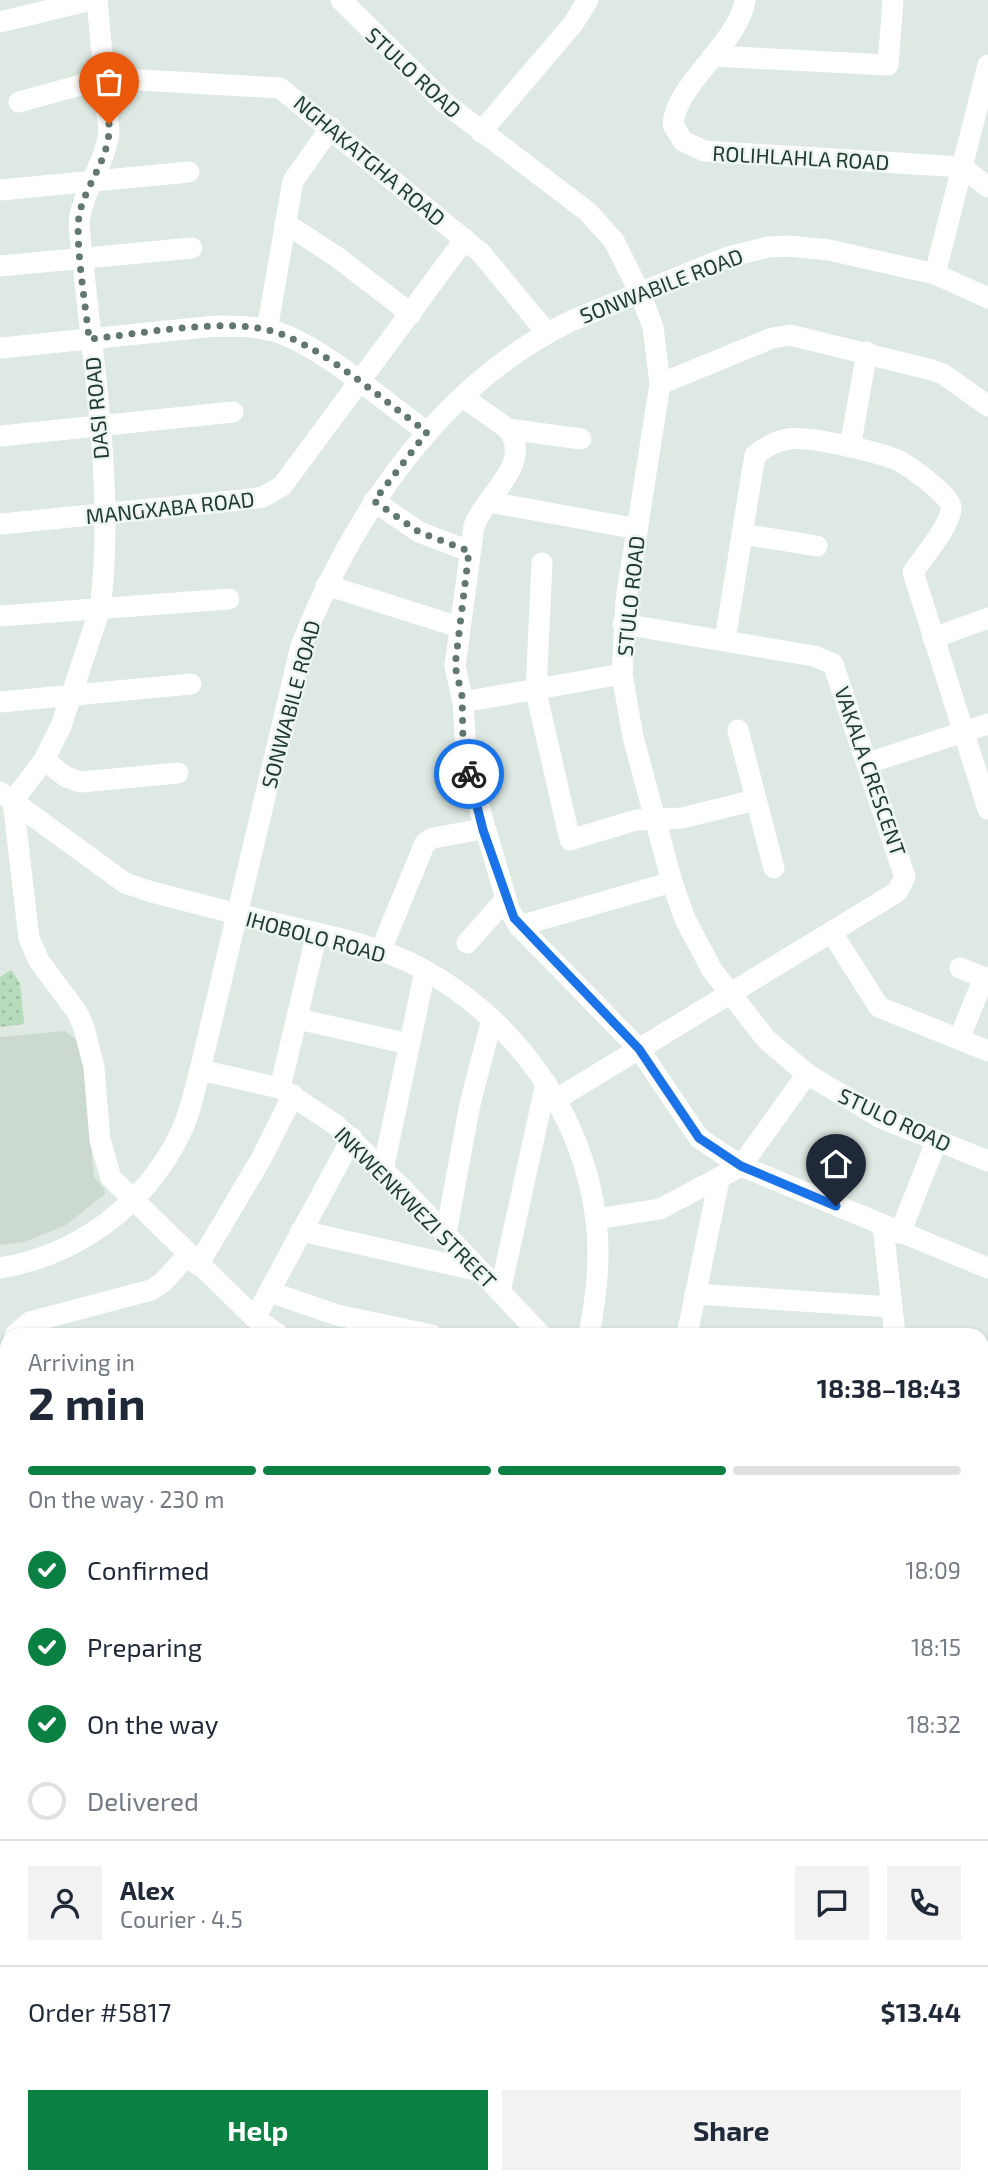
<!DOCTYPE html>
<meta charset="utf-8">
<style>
body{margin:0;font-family:"Exo 2",sans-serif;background:#f2f2f3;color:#1f2937;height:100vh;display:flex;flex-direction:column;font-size:26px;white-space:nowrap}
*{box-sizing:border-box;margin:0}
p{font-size:23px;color:#747a83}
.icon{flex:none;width:38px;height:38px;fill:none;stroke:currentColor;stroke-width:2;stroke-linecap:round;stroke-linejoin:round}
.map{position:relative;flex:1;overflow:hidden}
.details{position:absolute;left:0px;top:1328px;width:989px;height:856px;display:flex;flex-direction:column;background:#fff;border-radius:21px 21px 0 0;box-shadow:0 2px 5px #0004}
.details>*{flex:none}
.pin{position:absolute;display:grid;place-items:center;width:60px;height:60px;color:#fff;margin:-72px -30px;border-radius:50% 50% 50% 0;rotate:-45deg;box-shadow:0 0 7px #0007}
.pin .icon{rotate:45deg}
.courier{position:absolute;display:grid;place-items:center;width:70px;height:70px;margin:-35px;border:5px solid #1a73e8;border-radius:50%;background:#fff;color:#222;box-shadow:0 2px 9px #0007}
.overview em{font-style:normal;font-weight:700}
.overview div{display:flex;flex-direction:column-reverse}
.overview{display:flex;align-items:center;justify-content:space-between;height:119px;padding:0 28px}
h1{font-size:46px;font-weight:700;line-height:52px}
.bar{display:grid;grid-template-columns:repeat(4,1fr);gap:10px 7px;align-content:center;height:84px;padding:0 28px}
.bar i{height:9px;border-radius:5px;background:#e0e1e3}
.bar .current{background:#0b8043}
.bar p{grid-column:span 4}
.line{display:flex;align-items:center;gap:18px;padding:0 28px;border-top:2px solid #e0e1e3}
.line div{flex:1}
.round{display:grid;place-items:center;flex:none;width:74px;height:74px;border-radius:0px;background:#f2f2f3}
ol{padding:0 28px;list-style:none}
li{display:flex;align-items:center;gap:21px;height:77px}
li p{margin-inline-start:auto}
li .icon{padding:7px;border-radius:50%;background:#0b8043;color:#fff;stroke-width:4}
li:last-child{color:#747a83}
li i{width:38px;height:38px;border:4px solid #e0e1e3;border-radius:50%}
.button{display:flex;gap:14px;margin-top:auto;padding:14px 28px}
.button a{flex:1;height:80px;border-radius:0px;background:#0b8043;color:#fff;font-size:28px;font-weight:700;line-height:80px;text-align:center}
.button a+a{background:#f2f2f3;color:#1f2937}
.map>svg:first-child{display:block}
.built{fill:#ccd9d1}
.grass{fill:url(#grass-dots)}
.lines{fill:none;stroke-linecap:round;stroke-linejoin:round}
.major-casing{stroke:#bcc4c0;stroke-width:24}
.minor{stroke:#fff;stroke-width:21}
.major{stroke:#619f87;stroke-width:21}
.done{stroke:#62776d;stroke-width:7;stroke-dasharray:0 12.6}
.route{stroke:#1a73e8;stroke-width:9}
.labels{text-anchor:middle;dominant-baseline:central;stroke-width:5;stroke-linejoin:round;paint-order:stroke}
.street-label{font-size:21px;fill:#1f392e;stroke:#eef6f1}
</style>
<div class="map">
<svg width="988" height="2183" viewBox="0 0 988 2183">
<defs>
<pattern id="grass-dots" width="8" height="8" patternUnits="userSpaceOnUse" patternTransform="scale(1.75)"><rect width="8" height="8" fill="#b6dbbb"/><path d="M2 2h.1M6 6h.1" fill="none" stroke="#9cbda1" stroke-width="1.8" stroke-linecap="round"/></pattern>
</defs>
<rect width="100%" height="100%" fill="#dde9e2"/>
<g class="built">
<path d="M 65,1031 L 81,1044 L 94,1177 L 104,1189 L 105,1194 L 66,1225 L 24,1242 L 0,1245 L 0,1037 Z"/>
<path d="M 988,2015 L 988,2183 L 578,2183 L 577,2177 L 982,2177 L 982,2016 Z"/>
</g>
<path class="grass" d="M 11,970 L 20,983 L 24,1024 L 0,1027 L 0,977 Z"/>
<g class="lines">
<g class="major-casing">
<g id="major">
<path d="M 0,1541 L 7,1559"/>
<path d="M 982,1675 L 988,1673"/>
<path d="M 982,1727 L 988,1724"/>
<path d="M 0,1945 L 7,1943"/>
<path d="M 0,1999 L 7,1997"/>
<path d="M 0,2014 L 7,2018"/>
<path d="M 32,2183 L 32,2177"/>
</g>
</g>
<g class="minor">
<path d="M 97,0 L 109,132 C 105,165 81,192 79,225 C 90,346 116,488 100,609 L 61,726 L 44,760 L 13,801 L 29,938 L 39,961 L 77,1012 L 84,1028 L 94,1067 L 100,1140 L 111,1178 L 255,1318 L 279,1335"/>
<path d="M 341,0 L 446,104 L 588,212 L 614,241 L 640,293 L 653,327 L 660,384 L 626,600 L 622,674 L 633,737 L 672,882 L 685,919 L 712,970 L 766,1039 L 807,1074 L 881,1118 L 988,1161"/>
<path d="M 745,0 C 739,43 675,84 673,125 L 683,141 L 704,151 L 962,167 L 988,187"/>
<path d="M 0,22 L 91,0"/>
<path d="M 713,56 L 888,65 L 893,0"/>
<path d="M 19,102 L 106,78 L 280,88 L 481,253 L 547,333"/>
<path d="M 481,132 L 573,24 L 588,0"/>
<path d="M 0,190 L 189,172"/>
<path d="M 285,223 L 337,257 L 411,314"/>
<path d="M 0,266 L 192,248"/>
<path d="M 935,274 L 988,65"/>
<path d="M 267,330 L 293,181 L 331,127"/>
<path d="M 0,348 L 216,326 C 237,326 260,326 280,333 C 328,351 385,402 427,432"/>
<path d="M 660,384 L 772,338 L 790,335 L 932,370 L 943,374 L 988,406"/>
<path d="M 463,397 L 508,429 L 581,439"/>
<path d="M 508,429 C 534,464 485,495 474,526 L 455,666 L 463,702 L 467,766 L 509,909 L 519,926 L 639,1049 L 699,1138 L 741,1166 L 988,1268"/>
<path d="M 0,436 L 233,412"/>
<path d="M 850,447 L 867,352"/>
<path d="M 374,501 L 419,532 L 469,551"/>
<path d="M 489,502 L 638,529"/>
<path d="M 0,524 L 242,500 L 263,497 L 282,486 L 465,239"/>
<path d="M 742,534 L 817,546"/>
<path d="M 542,563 L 536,692 L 570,840 L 636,820 L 682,818 L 755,800"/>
<path d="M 326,585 L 459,627"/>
<path d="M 0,616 L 229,599"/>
<path d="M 933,638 L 988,618"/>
<path d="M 725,640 L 755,455 C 766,447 775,441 789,439 C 811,436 873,451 895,459 C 907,464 950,495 951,507 C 953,522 922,559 913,572 L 988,809"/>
<path d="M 0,702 L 191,684"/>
<path d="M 463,702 L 622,674"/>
<path d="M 738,730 L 774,868"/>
<path d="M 44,760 L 66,777 L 81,782 L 178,773"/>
<path d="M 868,763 L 988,724"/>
<path d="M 0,792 L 125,883 L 152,892 C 198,904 244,916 291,927 C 333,937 378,946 417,966 C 512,1016 583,1112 596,1220 C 601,1259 596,1297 589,1335"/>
<path d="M 519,926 L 672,882"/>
<path d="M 832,933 L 879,1007 L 988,1051"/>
<path d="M 467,943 L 505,900"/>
<path d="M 380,952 L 425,843 L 433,838 L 483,829"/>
<path d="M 960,968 L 988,979"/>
<path d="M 298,1019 L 409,1044"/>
<path d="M 959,1039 L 984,978"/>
<path d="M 200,1070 L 280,1088 L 336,1125 L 400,1186 L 541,1335"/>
<path d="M 280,1088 L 317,933"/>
<path d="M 555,1100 L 897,892 L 905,877 L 833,664 L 814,656 L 623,624"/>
<path d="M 383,1170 L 425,971"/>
<path d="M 596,1219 L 660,1209 L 741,1166 L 807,1074"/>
<path d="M 883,1226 L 895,1335"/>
<path d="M 301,1231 L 480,1271"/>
<path d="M 446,1233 L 470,1104 L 492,1019"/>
<path d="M 900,1233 L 937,1140"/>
<path d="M 198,1265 L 261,1159 L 293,1095"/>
<path d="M 0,1268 C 78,1255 144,1206 179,1136 C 190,1115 194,1092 200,1070 L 301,646 C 353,514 441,383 573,320 L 728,257 L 768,247 L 788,246 L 829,250 L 935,274 L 988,298"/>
<path d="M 270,1292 L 337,1315 L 432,1335"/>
<path d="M 500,1292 L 546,1083"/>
<path d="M 695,1294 L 892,1307"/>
<path d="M 255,1318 L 352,1138"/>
<path d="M 15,1335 L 30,1322 L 151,1290 L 162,1283 L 188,1255"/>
<path d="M 687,1335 L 719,1180"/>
<path d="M 982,1393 L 988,1392"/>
<path d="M 982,1601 L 985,1613 L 982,1628"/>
</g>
<use href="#major" class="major"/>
</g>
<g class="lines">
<path class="done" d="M 109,124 C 111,158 85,184 79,216 C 75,245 86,307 89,339 C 142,334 233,315 281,334 C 329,352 384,401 427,432 L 374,501 L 419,532 L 469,551 L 455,666 L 462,696 L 463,740 L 469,774"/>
<path class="route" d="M 469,774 L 483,830 L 514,918 L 639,1049 L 699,1138 L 741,1166 L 836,1206"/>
</g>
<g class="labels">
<g class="street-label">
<text transform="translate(414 72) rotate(43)">STULO ROAD</text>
<text transform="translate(801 157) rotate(3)">ROLIHLAHLA ROAD</text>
<text transform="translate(370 160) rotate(40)">NGHAKATGHA ROAD</text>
<text transform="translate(661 285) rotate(-21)">SONWABILE ROAD</text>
<text transform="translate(96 408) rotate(-95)">DASI ROAD</text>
<text transform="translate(170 507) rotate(-6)">MANGXABA ROAD</text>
<text transform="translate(630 596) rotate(-84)">STULO ROAD</text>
<text transform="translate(290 704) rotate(-75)">SONWABILE ROAD</text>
<text transform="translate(871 771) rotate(71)">VAKALA CRESCENT</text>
<text transform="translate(316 936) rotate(15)">IHOBOLO ROAD</text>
<text transform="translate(895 1119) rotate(25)">STULO ROAD</text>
<text transform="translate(416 1207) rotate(45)">INKWENKWEZI STREET</text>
</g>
</g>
</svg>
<div class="pin" style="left:109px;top:124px;background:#ea580c"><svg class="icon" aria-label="bag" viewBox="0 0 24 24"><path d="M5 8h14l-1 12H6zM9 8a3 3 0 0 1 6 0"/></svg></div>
<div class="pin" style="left:836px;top:1206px;background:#1f2937"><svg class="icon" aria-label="home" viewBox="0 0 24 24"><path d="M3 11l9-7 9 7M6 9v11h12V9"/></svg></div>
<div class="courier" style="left:469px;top:774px"><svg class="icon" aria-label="bike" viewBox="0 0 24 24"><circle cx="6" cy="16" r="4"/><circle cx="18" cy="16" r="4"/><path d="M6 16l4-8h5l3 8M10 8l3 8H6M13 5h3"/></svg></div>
<section class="details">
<div class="overview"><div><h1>2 min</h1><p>Arriving in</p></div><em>18:38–18:43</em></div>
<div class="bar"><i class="current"></i><i class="current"></i><i class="current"></i><i></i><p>On the way · 230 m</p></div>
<ol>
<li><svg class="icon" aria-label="check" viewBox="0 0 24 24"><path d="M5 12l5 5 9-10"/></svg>Confirmed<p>18:09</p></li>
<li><svg class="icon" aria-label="check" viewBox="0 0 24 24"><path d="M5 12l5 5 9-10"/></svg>Preparing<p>18:15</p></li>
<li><svg class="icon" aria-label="check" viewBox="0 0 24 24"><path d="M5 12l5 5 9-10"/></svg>On the way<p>18:32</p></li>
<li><i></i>Delivered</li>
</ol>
<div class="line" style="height:126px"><a class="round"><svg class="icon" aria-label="person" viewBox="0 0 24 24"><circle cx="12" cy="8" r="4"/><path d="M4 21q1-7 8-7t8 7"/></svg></a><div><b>Alex</b><p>Courier · 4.5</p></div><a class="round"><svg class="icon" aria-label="chat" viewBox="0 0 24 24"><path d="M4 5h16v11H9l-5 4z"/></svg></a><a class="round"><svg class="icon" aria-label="phone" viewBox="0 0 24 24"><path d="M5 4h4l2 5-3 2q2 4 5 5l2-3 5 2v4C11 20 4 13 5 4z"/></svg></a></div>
<div class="line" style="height:91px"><div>Order #5817</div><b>$13.44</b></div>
<div class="button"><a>Help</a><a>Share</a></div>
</section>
</div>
